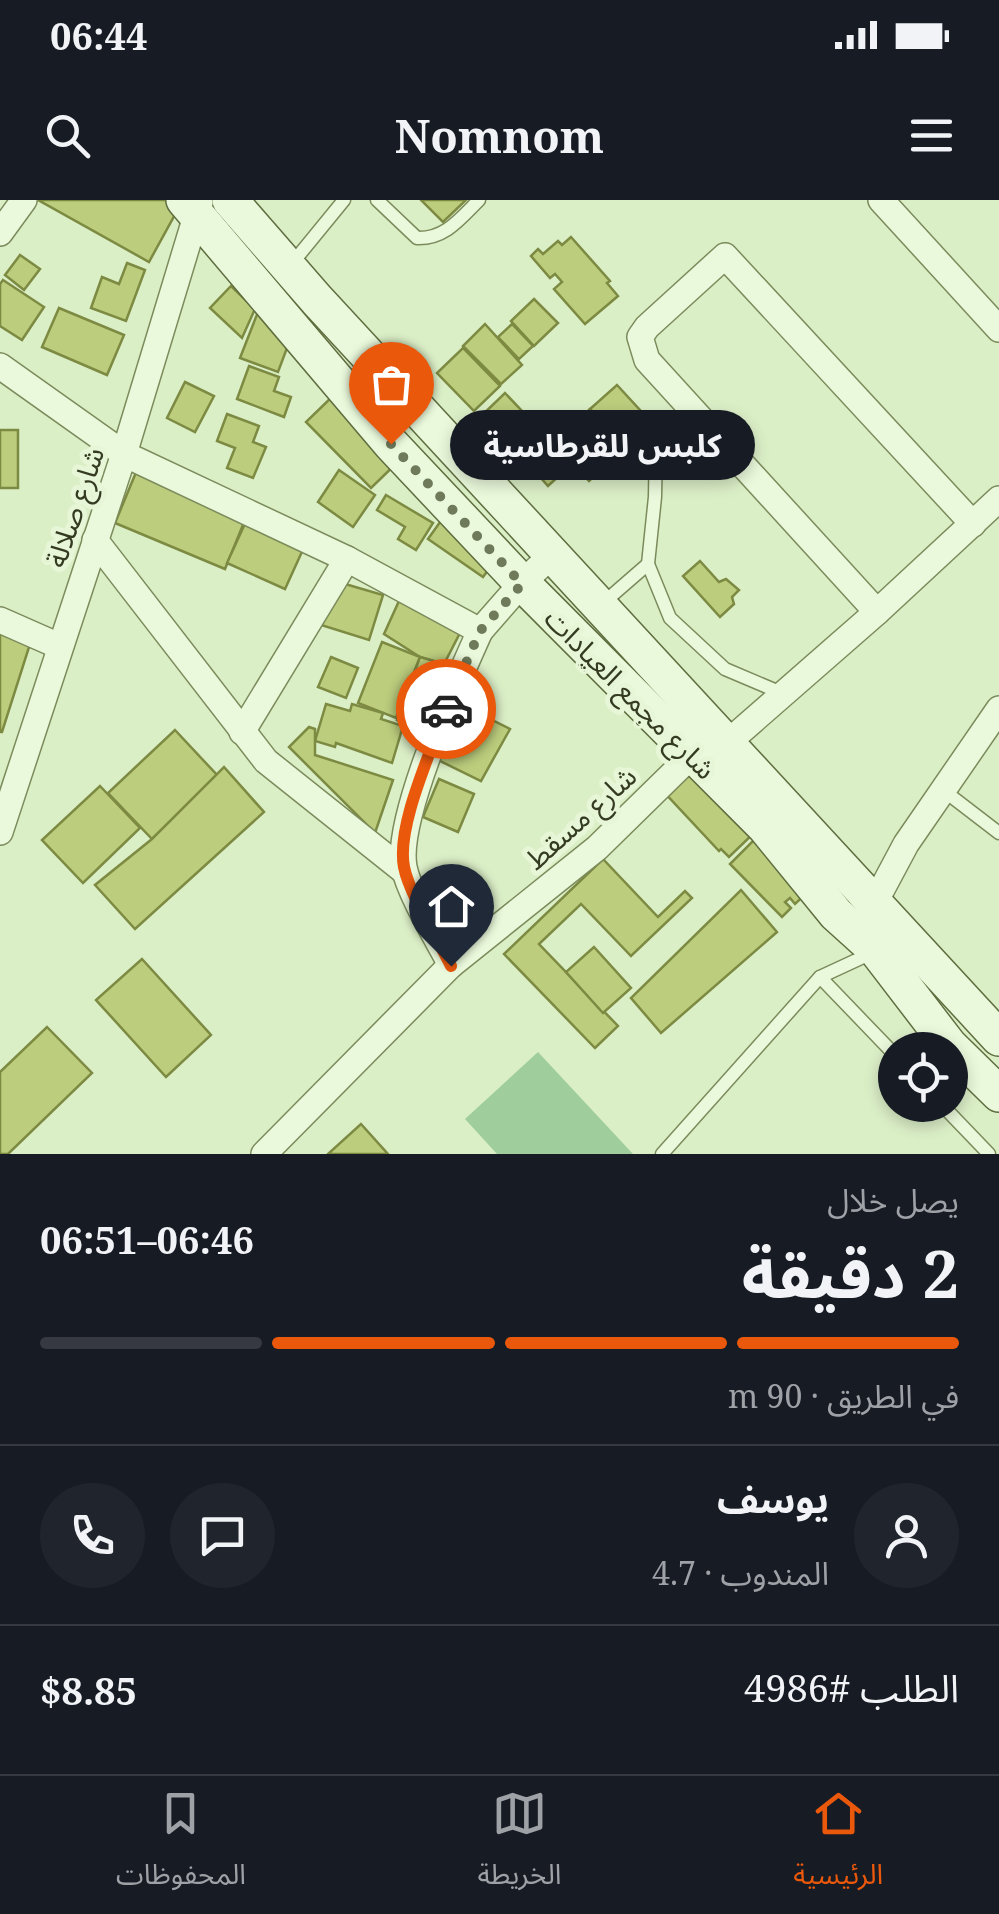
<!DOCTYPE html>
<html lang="ar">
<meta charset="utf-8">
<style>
body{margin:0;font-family:"Noto Serif","Noto Sans Arabic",serif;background:#20242c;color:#f1f3f6;direction:rtl;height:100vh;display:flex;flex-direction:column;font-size:38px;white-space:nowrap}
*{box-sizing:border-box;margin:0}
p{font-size:32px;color:#9ea1a6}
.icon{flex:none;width:55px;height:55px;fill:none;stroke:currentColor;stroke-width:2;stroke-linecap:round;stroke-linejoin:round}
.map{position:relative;height:954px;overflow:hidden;direction:ltr}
.panel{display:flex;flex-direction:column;background:#171b24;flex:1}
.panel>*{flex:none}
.tools{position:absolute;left:878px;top:832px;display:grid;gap:20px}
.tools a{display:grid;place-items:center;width:90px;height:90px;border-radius:50%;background:#171b24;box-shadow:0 5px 15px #0003;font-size:50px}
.pin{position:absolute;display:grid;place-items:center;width:85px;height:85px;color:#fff;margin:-102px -42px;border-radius:50% 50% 50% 0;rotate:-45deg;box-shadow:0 0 10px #0007}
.pin .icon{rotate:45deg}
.courier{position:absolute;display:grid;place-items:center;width:100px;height:100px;margin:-50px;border:8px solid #ea580c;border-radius:50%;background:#fff;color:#222;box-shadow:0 2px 12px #0007}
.bubble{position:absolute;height:70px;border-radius:35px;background:#171b24;box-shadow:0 5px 15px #0003;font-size:32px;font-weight:700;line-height:70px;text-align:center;direction:rtl}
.summary em{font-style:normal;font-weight:700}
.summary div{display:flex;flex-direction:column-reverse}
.summary{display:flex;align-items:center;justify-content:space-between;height:170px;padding:0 40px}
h1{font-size:65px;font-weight:700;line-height:75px}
.bar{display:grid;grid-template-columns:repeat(4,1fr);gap:15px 10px;align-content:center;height:120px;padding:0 40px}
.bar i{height:12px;border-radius:8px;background:#363941}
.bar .active{background:#ea580c}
.bar p{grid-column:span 4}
.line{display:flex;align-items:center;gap:25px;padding:0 40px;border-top:2px solid #363941}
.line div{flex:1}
.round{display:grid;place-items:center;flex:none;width:105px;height:105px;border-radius:52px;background:#20242c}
.status{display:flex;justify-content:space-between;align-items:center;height:70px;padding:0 50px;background:#171b24;direction:ltr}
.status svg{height:28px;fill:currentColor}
header{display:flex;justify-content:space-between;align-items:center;height:130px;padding:0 40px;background:#171b24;font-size:45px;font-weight:700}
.tab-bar{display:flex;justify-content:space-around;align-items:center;height:140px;border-top:2px solid #363941;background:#171b24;font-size:28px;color:#9ea1a6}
.tab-bar a{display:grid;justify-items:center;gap:5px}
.tab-bar .active{color:#ea580c}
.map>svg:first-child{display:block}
.green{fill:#9fcd9b}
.building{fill:#bccd7d;stroke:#7d8a42;stroke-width:2.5}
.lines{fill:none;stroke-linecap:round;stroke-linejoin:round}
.lane-casing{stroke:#7c8b5c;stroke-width:15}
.street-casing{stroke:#7c8b5c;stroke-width:28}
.secondary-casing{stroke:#5f6d3f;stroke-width:38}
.lane{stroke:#eaf9db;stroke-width:12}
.street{stroke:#eaf9db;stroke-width:25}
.secondary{stroke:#eaf9db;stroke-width:35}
.done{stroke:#6e7a5a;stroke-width:10;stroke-dasharray:0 18}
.route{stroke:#ea580c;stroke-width:12}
.labels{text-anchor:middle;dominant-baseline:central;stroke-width:10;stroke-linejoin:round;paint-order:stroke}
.street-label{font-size:28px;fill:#343b20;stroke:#e6f6d7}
</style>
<div class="status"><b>06:44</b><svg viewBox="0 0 49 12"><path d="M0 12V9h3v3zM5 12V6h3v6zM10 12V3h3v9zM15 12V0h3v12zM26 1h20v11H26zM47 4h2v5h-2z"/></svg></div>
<header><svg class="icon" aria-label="menu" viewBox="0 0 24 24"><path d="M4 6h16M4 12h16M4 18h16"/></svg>Nomnom<svg class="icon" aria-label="search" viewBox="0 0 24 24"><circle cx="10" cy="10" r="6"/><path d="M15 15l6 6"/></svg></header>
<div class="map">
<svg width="999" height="954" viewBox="0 0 999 954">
<rect width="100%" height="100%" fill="#dbefc7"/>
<path class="green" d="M 538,852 L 633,954 L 497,954 L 465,919 Z"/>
<g class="building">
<path d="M 38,0 L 183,0 L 149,62 Z"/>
<path d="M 421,0 L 466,0 L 443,22 Z"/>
<path d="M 571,37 L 610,81 L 607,83 L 618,96 L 585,124 L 554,89 L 562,82 L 555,74 L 550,78 L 531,56 L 538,49 L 543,54 L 558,41 L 562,45 Z"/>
<path d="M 20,55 L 40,69 L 24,90 L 5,75 Z"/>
<path d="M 127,63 L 145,70 L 126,121 L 91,108 L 102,77 L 119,84 Z"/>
<path d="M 3,80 L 44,107 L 22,140 L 0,126 L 0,84 Z"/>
<path d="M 231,86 L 255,109 L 242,138 L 210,108 Z"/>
<path d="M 263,99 L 296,124 L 278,172 L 240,158 Z"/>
<path d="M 534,99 L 558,123 L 534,146 L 511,121 Z"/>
<path d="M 59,108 L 124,135 L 107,175 L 42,147 Z"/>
<path d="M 485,124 L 522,165 L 501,184 L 463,146 Z"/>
<path d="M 512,124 L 533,146 L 519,159 L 498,137 Z"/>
<path d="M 463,148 L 500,186 L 474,211 L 437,173 Z"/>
<path d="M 249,166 L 279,177 L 274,191 L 291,197 L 284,217 L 237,199 Z"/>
<path d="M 185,182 L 214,196 L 195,232 L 167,218 Z"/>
<path d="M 617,185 L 651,222 L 626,247 L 590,209 Z"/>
<path d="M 338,191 L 403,257 L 371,288 L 306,222 Z"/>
<path d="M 505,193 L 538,228 L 510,255 L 477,220 Z"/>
<path d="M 590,209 L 626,247 L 589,281 L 554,243 Z"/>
<path d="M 227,214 L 259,226 L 253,242 L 266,247 L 253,278 L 227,268 L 235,248 L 217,241 Z"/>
<rect x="0" y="230" width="18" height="58"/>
<path d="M 540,230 L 572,264 L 548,286 L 517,251 Z"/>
<path d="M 137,270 L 247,315 L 225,369 L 115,323 Z"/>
<path d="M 339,270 L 375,295 L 353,327 L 318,302 Z"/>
<path d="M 386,295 L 433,323 L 416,350 L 398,339 L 405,327 L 377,310 Z"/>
<path d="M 453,304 L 508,343 L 483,377 L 428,339 Z"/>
<path d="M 253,306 L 311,332 L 285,389 L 227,363 Z"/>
<path d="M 700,361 L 719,382 L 726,379 L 739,390 L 732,397 L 734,404 L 720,417 L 683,376 Z"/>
<path d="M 335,381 L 383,395 L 369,440 L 321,425 Z"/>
<path d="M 399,401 L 462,429 L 444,464 L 420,457 L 384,434 Z"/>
<path d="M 0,433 L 30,444 L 2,532 L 0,532 Z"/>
<path d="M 382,442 L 420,457 L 396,518 L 358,503 Z"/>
<path d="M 331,457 L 358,468 L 346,498 L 318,487 Z"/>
<path d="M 420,457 L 444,464 L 417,529 L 397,520 Z"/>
<path d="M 326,504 L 350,511 L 352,504 L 383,513 L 381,519 L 403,526 L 392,563 L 336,543 L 335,547 L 315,541 Z"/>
<path d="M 468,508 L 510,529 L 481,581 L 438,560 L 451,535 L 448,532 L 454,520 L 460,523 Z"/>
<path d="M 309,527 L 315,529 L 315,555 L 393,580 L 375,633 L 289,547 Z"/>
<path d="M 175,530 L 218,576 L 152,639 L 108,593 Z"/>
<path d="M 224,567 L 264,612 L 135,729 L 95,685 L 152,639 Z"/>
<path d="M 682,574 L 703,577 L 755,632 L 729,657 L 721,649 L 719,651 L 663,591 Z"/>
<path d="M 439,579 L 474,594 L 458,632 L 423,617 Z"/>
<path d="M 100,586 L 140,628 L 83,683 L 42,640 Z"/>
<path d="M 758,636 L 811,689 L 795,704 L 790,698 L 785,702 L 791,708 L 782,717 L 730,664 Z"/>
<path d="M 603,659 L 658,717 L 685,691 L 692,698 L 631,756 L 581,704 L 539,744 L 618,826 L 595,848 L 504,754 Z"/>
<path d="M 741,690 L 777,732 L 661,833 L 631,798 Z"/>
<path d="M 594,747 L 631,788 L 603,813 L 566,772 Z"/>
<path d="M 142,759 L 211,835 L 166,877 L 96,800 Z"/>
<path d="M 47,827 L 92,873 L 8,954 L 0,954 L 0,872 Z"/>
<path d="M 361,924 L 388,954 L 328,954 Z"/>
</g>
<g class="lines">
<g class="lane-casing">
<g id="lane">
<path d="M 377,0 L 417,38 C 445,39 460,19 479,0"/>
<path d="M 290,66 L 344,0"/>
<path d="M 648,364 L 670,418 L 725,469 L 784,494"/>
<path d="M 602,404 L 648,364 L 655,297 L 656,241 L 689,206"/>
<path d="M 943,590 L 999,633"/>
<path d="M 820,777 L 895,855"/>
<path d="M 942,905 L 989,954"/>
<path d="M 662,954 L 820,777 L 874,752"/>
</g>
</g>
<g class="street-casing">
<g id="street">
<path d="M 881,0 L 999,129"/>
<path d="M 0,33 L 24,0"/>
<path d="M 0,166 L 124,254 L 347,359 L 480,431 C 458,480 395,618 404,667 C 409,693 438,740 451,765"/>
<path d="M 95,340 L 266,561 L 404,671"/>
<path d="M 877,412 L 647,160 L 640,137 L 647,127 L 725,56 L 973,324"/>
<path d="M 0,420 L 59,446"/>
<path d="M 480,431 L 522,383 L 553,354"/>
<path d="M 242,532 L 347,359"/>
<path d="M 0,632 L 124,254 L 200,3"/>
<path d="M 874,704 L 906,644 L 999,509"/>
<path d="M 264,954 L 451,765 L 597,648 L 694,553 L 726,544 L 877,412 L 999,299"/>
</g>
</g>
<g class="secondary-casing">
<g id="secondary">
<path d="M 184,0 L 391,244 L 522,383 L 765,627 L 836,714 L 877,751 L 949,845 L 999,894"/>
<path d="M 230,0 L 317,100 L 999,838"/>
</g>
</g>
<use href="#lane" class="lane"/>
<use href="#street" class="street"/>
<use href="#secondary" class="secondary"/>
</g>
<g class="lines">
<path class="done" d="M 391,244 L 522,384 L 480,431 L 446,509"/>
<path class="route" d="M 446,509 C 432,550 396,626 404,667 C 409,693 438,740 451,766"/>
</g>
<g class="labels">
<g class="street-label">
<text transform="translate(74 307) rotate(-71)">شارع صلالة</text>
<text transform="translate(631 493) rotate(45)">شارع مجمع العيادات</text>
<text transform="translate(580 617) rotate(-42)">شارع مسقط</text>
</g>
</g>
</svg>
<div class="tools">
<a><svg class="icon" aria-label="locate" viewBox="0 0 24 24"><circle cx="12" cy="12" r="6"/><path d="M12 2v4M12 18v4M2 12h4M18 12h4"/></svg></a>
</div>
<div class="pin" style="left:391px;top:244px;background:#ea580c"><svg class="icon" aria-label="bag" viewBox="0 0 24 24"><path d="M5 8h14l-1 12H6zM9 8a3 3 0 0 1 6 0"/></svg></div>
<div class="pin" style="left:451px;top:766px;background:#1f2937"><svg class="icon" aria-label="home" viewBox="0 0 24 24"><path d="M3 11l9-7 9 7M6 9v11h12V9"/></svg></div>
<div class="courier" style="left:446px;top:509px"><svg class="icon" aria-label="car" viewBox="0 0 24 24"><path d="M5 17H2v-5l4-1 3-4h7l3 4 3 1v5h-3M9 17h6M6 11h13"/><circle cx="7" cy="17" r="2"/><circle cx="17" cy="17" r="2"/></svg></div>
<div class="bubble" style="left:450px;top:210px;width:305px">كلبس للقرطاسية</div>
</div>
<section class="panel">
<div class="summary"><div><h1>2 دقيقة</h1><p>يصل خلال</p></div><em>06:46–06:51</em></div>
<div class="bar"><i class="active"></i><i class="active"></i><i class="active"></i><i></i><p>في الطريق · 90 m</p></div>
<div class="line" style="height:180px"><a class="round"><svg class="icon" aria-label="person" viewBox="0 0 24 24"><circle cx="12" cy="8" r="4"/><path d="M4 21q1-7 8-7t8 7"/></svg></a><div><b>يوسف</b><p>المندوب · 4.7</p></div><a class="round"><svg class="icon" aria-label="chat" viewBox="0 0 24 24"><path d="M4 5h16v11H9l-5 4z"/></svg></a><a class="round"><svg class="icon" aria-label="phone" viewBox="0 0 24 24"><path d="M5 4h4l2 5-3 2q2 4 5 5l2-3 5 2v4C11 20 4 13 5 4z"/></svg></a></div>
<div class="line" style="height:130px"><div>الطلب #4986</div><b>$8.85</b></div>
</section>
<nav class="tab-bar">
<a class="active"><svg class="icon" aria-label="home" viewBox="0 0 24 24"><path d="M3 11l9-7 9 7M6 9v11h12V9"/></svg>الرئيسية</a>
<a><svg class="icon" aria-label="map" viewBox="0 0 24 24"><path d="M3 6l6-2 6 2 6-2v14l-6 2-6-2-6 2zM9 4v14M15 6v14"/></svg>الخريطة</a>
<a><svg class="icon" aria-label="saved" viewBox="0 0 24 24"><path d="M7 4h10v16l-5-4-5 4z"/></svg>المحفوظات</a>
</nav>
